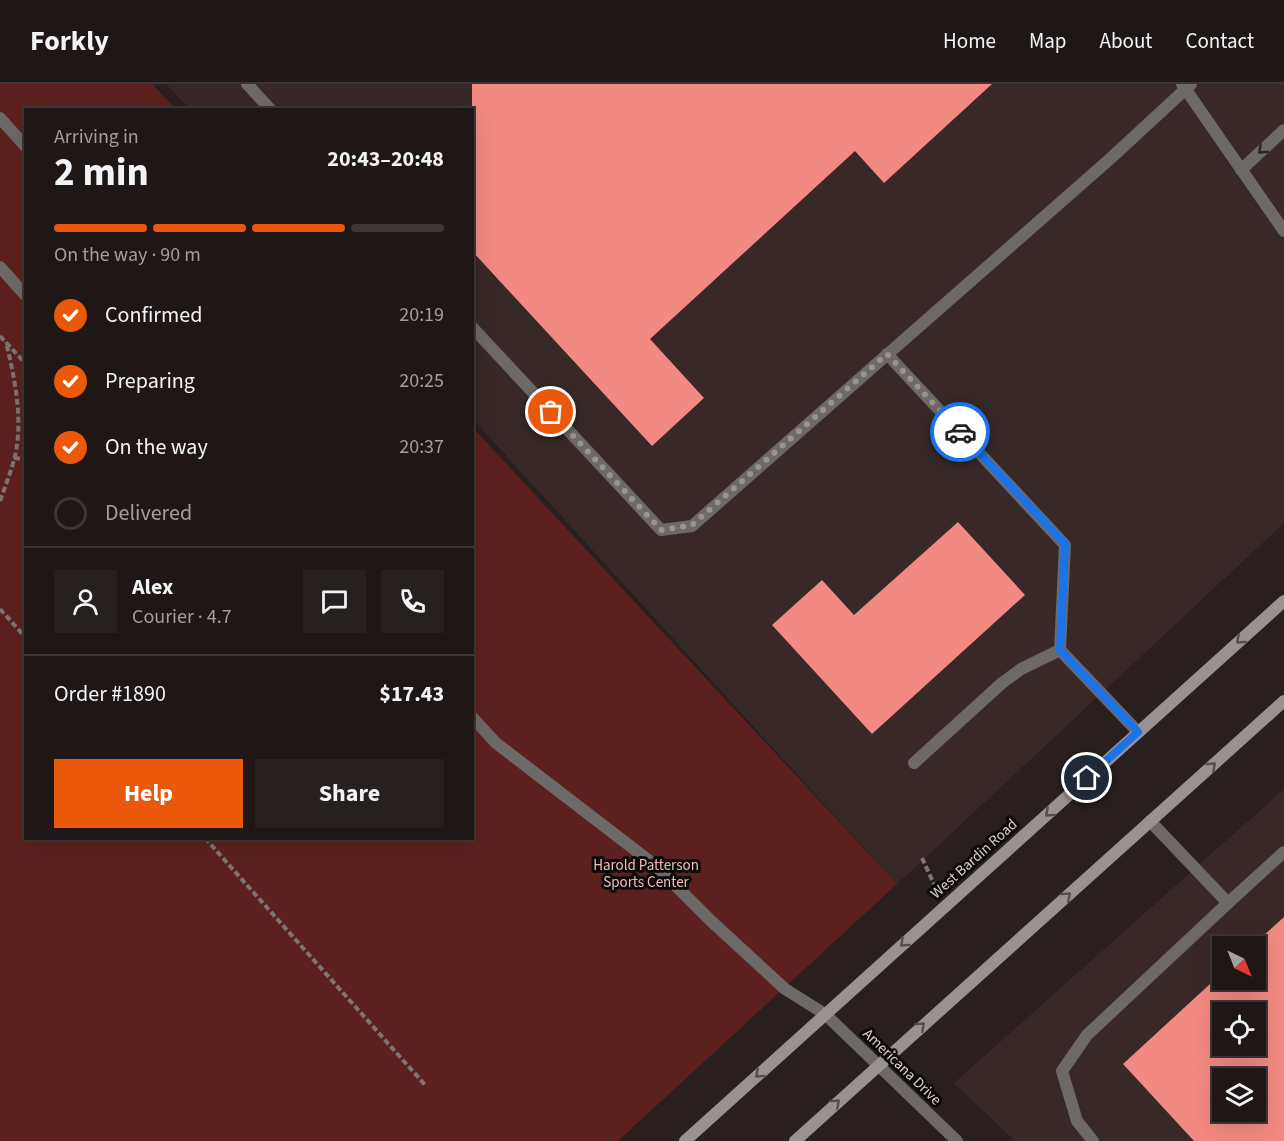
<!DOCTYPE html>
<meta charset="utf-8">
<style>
body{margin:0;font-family:"Source Sans 3",sans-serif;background:#26201f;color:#f1f3f6;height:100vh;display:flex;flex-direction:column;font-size:22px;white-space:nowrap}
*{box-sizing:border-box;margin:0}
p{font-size:20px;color:#a19fa1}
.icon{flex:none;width:33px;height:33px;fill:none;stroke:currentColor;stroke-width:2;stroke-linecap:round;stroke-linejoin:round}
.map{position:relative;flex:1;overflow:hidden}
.panel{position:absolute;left:24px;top:24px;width:450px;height:732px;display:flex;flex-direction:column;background:#1e1716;border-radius:0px;box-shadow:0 6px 24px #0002,0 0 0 2px #3c3635}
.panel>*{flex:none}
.needle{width:39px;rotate:137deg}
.tools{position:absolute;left:1212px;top:852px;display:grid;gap:12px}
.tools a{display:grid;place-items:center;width:54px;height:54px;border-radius:0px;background:#1e1716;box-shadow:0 6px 24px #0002,0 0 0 2px #3c3635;font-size:30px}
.pin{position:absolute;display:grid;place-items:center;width:51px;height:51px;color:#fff;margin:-26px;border:3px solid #fff;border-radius:50%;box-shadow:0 2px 6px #0007}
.courier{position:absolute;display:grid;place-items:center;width:60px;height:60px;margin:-30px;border:4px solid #1a73e8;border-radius:50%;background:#fff;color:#222;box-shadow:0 2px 8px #0007}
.summary em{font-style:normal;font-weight:700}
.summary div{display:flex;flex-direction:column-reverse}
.summary{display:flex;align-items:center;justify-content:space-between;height:102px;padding:0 30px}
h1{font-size:39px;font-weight:700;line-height:45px}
.bar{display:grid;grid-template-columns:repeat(4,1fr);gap:9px 6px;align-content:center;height:72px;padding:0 30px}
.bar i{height:8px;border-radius:4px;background:#3c3635}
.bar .active{background:#ea580c}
.bar p{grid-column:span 4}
.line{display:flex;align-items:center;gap:15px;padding:0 30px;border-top:2px solid #3c3635}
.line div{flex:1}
.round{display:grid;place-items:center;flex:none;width:63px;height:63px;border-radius:0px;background:#26201f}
ol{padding:0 30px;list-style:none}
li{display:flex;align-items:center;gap:18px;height:66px}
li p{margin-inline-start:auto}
li .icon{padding:6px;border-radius:50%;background:#ea580c;color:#fff;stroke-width:4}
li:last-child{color:#a19fa1}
li i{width:33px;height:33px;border:3px solid #3c3635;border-radius:50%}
.action{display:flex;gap:12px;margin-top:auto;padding:12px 30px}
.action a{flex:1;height:69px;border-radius:0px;background:#ea580c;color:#fff;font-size:24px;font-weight:700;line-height:69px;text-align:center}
.action a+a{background:#26201f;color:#f1f3f6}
header{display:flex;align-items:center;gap:36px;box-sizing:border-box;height:84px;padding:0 30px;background:#1e1716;border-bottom:2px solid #3c3635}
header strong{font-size:28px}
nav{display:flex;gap:33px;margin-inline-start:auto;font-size:21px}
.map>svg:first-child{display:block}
.built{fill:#382928;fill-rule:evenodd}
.green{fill:#5c211f}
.building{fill:#f28982;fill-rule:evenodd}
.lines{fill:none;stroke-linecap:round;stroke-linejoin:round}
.path{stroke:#7c7574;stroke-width:4;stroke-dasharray:6 3;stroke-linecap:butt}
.lane{stroke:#6e6969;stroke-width:12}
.street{stroke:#6e6969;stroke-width:12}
.secondary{stroke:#9a9291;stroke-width:12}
.oneway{stroke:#2b2626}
.oneway2{stroke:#544e4e}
.done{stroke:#9a9392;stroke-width:6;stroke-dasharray:0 10.8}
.route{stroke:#1a73e8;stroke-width:8}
.labels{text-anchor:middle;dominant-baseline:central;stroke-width:6;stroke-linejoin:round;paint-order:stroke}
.street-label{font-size:15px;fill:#d7d1d0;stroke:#0e0a0a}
.park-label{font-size:15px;fill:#f2bcb7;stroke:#0e0a0a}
</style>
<header>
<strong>Forkly</strong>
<nav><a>Home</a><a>Map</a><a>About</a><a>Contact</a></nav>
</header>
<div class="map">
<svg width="1284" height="1057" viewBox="0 0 1284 1057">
<rect width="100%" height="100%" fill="#281f1e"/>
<g class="built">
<path d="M 166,0 L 1284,0 L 1284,439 L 897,800 L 473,335 L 472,26 L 190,25 Z"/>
<path d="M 1284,705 L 1284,1057 L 1015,1057 L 954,999 ZM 1222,862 L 1256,862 L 1256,896 L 1222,896 ZM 1222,928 L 1256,928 L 1256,962 L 1222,962 ZM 1222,994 L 1256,994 L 1256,1028 L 1222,1028 Z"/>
</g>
<path class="green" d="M 0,0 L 152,0 L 176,25 L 26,26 L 26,754 L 472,754 L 473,344 L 897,800 L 618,1057 L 0,1057 Z"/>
<g class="building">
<path d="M 472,0 L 992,0 L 884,99 L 855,67 L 650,255 L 704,314 L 652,362 L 472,167 Z"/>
<path d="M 958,438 L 1025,511 L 872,650 L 772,541 L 822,496 L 854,531 Z"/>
<path d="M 1284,833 L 1284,1057 L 1194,1057 L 1123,980 L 1222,889 L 1222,896 L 1256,896 L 1256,862 L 1252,862 ZM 1222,928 L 1256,928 L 1256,962 L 1222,962 ZM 1222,994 L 1256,994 L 1256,1028 L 1222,1028 Z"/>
</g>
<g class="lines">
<g class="path">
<path d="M 0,252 L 26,280"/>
<path d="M 14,374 L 26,375"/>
<path d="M 0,417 C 5,403 10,390 14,376 C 24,339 15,295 6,258"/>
<path d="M 0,525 L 26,554"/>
<path d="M 205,754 L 426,1002"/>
<path d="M 922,774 L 934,800"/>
</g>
<g class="lane">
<path d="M 247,0 L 271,26"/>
<path d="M 1182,0 L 1284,147"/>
<path d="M 0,34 L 26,63"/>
<path d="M 1241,86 L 1284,46"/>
<path d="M 0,183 L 26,212"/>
<path d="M 472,243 L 661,446 L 692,442 L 1111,74 L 1191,0"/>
<path d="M 887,270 L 1065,461 L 1060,566 L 1138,648"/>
<path d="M 472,633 L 496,659 L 656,782 L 711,837 L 785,905 L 825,930"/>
<path d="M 914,679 L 1002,599 L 1021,585 L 1060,566"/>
<path d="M 1228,819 L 1284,768"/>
<path d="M 1093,1057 L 1077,1037 L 1062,987 L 1087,951 L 1228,819 L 1150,737"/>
</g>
<path class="street" d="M 825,930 L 957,1057"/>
<g class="secondary">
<path d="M 685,1057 L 1284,517"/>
<path d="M 795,1057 L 1284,617"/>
</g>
</g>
<defs><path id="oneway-chevron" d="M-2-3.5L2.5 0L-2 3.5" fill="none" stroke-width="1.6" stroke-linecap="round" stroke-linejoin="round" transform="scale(1.5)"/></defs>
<use class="oneway" href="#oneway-chevron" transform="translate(1262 66) rotate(137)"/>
<g class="oneway2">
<use href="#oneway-chevron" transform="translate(1240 556) rotate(138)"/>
<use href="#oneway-chevron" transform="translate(1212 682) rotate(-42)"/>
<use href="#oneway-chevron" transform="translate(1049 729) rotate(138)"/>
<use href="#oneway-chevron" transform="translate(1067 812) rotate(-42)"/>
<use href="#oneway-chevron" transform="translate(904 859) rotate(138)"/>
<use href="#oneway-chevron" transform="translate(921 942) rotate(-42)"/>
<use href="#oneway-chevron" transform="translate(759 990) rotate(138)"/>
<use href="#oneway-chevron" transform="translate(836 1019) rotate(-42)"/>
</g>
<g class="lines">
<path class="done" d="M 551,328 L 661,446 L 692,441 L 887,270 L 960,348"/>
<path class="route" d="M 960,348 L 1065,460 L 1060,566 L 1138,648 L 1087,694"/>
</g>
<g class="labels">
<g class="street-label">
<text transform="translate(974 775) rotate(-42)">West Bardin Road</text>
<text transform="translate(902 983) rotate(44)">Americana Drive</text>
</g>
<g class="park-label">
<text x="646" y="781">Harold Patterson<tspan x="646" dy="17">Sports Center</tspan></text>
</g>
</g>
</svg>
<div class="tools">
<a><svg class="needle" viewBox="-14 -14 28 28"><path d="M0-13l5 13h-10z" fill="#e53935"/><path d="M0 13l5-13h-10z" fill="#a19fa1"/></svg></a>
<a><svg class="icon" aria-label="locate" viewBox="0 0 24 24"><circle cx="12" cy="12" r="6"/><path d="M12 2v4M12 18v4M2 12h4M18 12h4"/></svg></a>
<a><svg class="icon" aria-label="layers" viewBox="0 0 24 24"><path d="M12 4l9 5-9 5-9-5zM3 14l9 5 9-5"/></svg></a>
</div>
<div class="pin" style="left:551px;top:328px;background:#ea580c"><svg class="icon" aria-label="bag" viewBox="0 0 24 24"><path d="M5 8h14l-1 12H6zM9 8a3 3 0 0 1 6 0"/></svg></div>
<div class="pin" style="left:1087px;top:694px;background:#1f2937"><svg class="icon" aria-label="home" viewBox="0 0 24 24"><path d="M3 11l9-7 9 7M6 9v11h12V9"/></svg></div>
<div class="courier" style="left:960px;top:348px"><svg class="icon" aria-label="car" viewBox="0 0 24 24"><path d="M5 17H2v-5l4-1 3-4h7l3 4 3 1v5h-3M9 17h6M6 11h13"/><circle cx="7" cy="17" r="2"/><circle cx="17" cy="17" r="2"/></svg></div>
<section class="panel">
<div class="summary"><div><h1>2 min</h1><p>Arriving in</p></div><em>20:43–20:48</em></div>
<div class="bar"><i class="active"></i><i class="active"></i><i class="active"></i><i></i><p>On the way · 90 m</p></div>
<ol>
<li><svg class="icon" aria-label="check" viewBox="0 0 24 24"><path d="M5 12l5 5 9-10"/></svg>Confirmed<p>20:19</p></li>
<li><svg class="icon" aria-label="check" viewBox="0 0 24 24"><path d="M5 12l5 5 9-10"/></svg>Preparing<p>20:25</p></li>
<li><svg class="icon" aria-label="check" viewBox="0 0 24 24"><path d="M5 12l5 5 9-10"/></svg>On the way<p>20:37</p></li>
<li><i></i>Delivered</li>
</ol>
<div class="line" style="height:108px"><a class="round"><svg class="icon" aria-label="person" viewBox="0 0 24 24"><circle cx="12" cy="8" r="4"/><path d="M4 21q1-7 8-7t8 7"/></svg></a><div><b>Alex</b><p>Courier · 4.7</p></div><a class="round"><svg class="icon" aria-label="chat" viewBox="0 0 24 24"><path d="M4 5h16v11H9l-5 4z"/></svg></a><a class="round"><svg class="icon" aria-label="phone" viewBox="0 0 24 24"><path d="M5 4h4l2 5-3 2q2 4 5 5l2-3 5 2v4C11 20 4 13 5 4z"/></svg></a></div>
<div class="line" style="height:78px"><div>Order #1890</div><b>$17.43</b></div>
<div class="action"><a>Help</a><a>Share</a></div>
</section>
</div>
